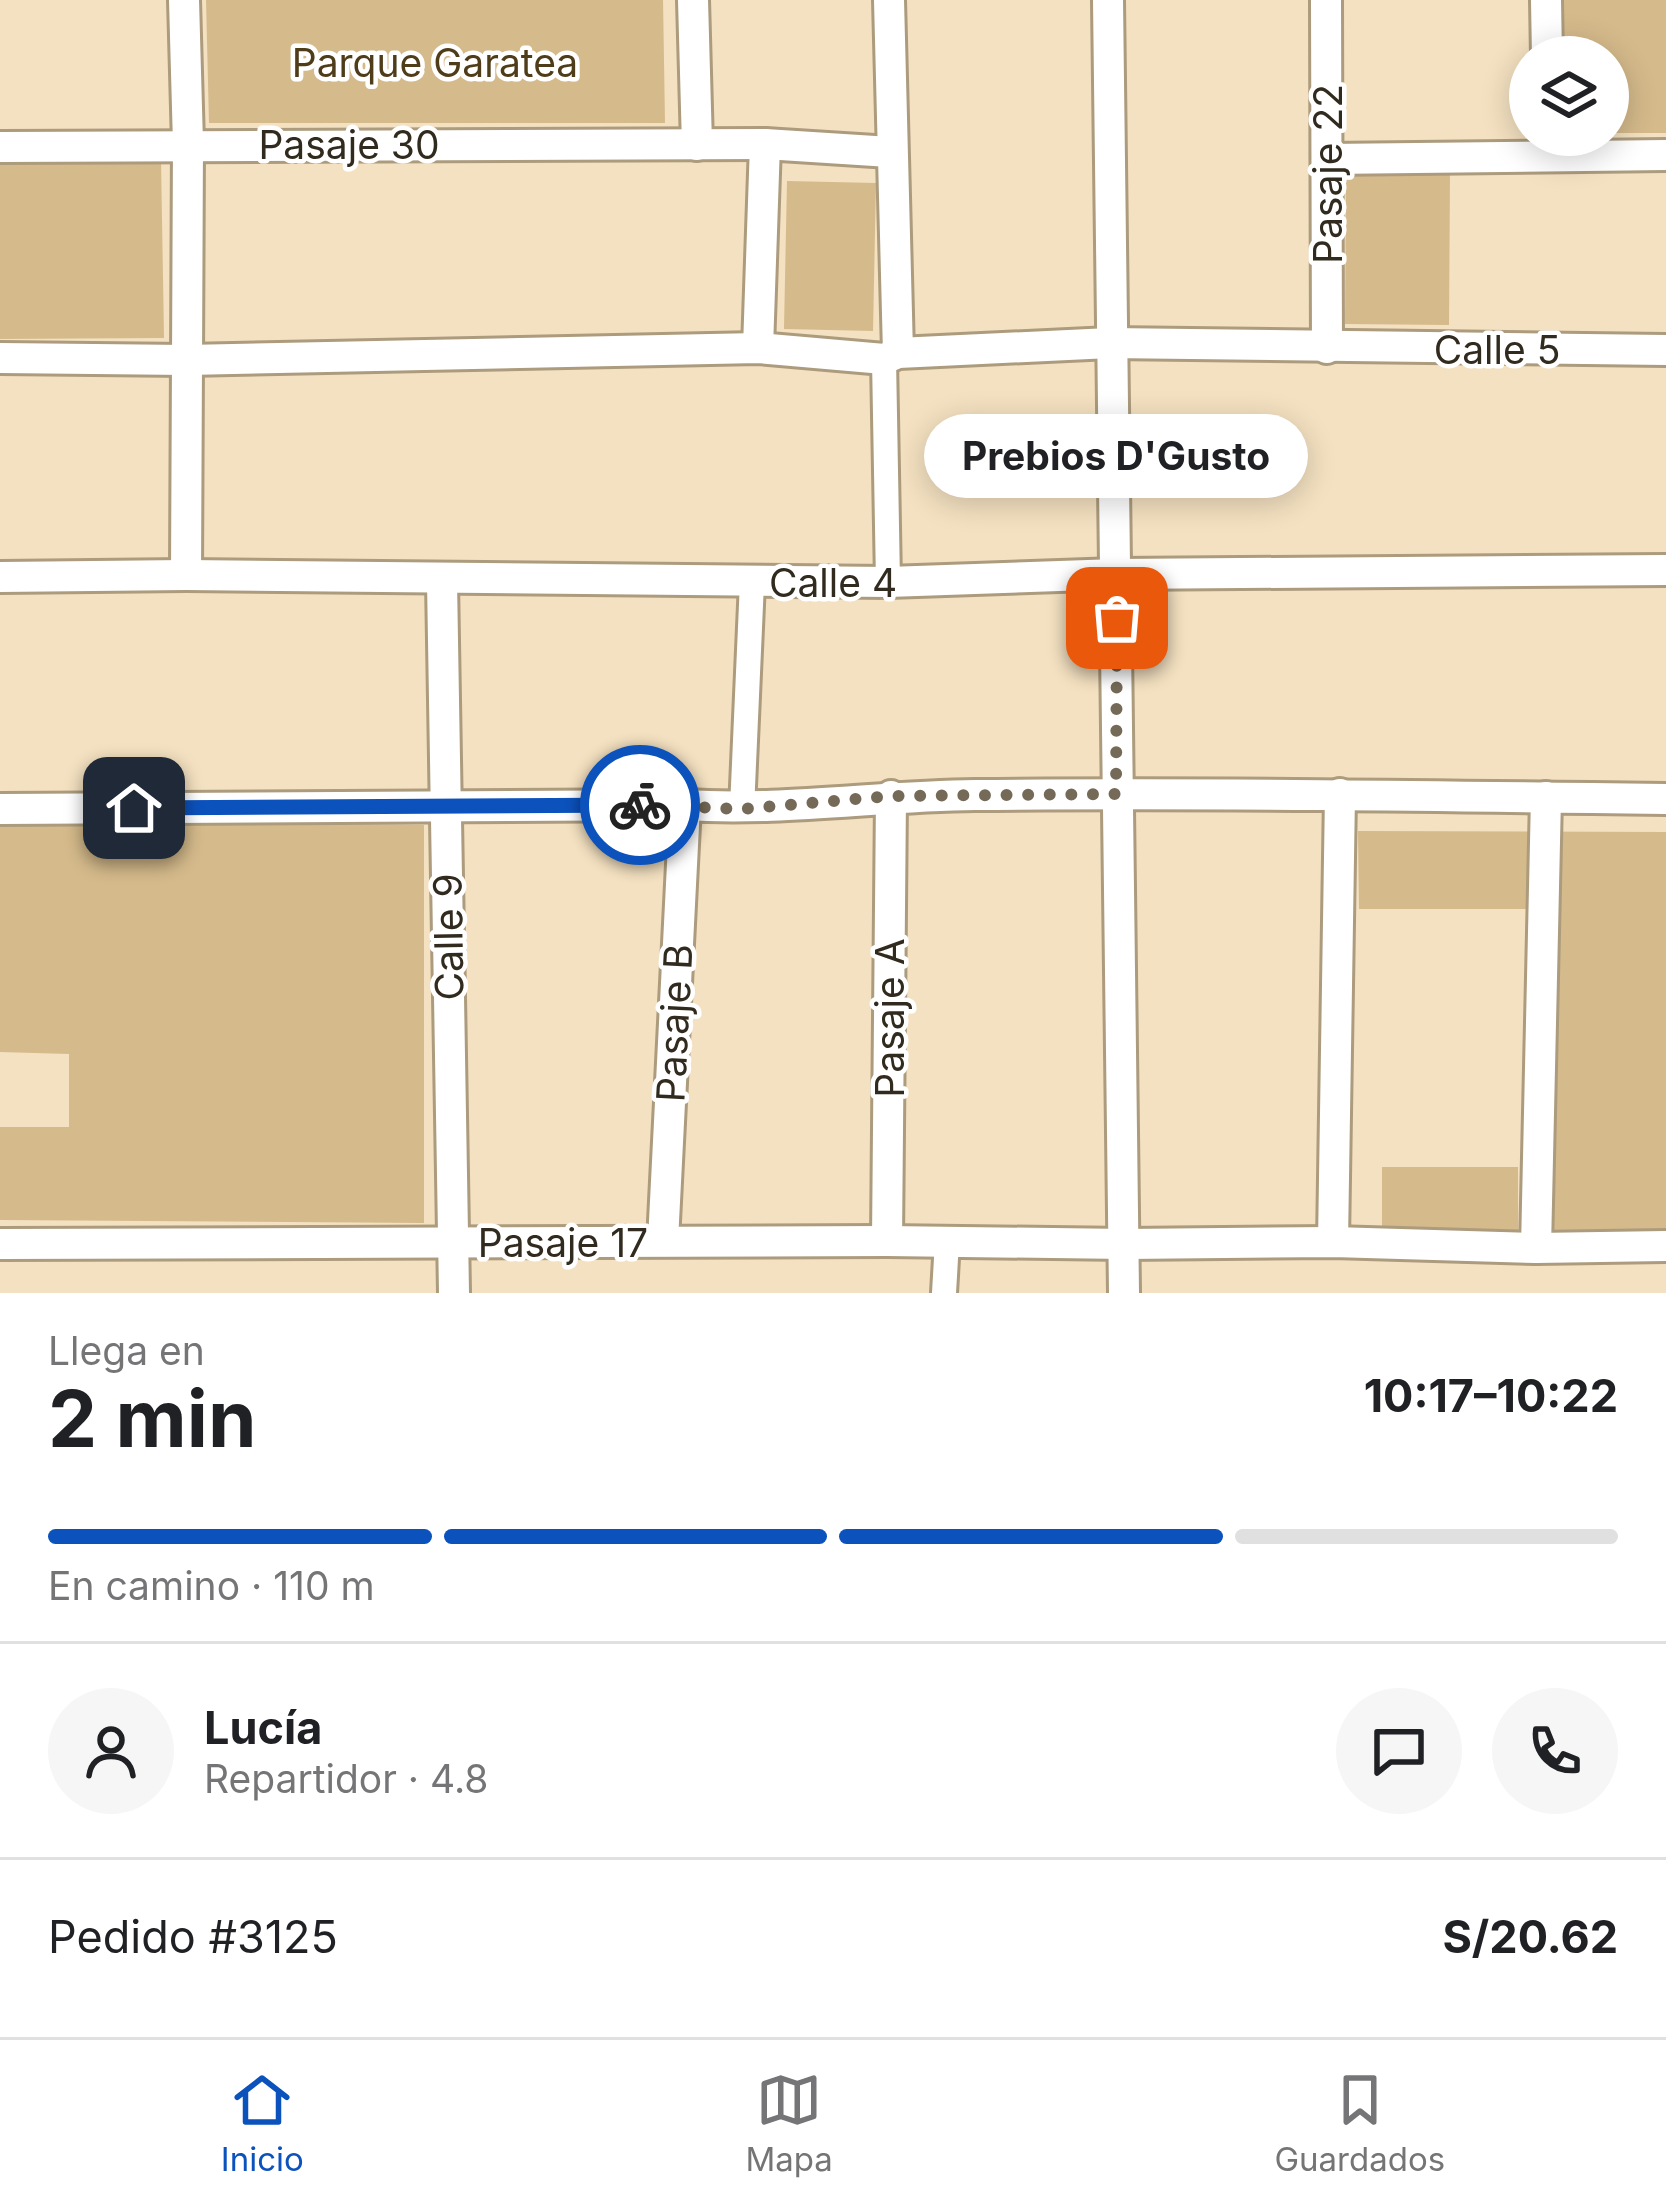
<!DOCTYPE html>
<html lang="es">
<meta charset="utf-8">
<style>
body{margin:0;font-family:Inter,sans-serif;background:#f6f6f6;color:#202124;height:100vh;display:flex;flex-direction:column;font-size:45px;white-space:nowrap}
*{box-sizing:border-box;margin:0}
p{font-size:39px;color:#757577}
.icon{flex:none;width:66px;height:66px;fill:none;stroke:currentColor;stroke-width:2;stroke-linecap:round;stroke-linejoin:round}
.map{position:relative;height:1293px;overflow:hidden}
.side{display:flex;flex-direction:column;background:#fff;flex:1}
.side>*{flex:none}
.buttons{position:absolute;left:1509px;top:36px;display:grid;gap:24px}
.buttons a{display:grid;place-items:center;width:120px;height:120px;border-radius:50%;background:#fff;box-shadow:0 6px 30px #0003;font-size:60px}
.pin{position:absolute;display:grid;place-items:center;width:102px;height:102px;color:#fff;margin:-51px;border-radius:24px;box-shadow:0 6px 18px #0006}
.courier{position:absolute;display:grid;place-items:center;width:120px;height:120px;margin:-60px;border:9px solid #0c52bd;border-radius:50%;background:#fff;color:#222;box-shadow:0 3px 15px #0007}
.bubble{position:absolute;height:84px;border-radius:42px;background:#fff;box-shadow:0 6px 30px #0003;font-size:39px;font-weight:700;line-height:84px;text-align:center}
.summary em{font-style:normal;font-weight:700}
.summary div{display:flex;flex-direction:column-reverse}
.summary{display:flex;align-items:center;justify-content:space-between;height:204px;padding:0 48px}
h1{font-size:78px;font-weight:700;line-height:90px}
.bar{display:grid;grid-template-columns:repeat(4,1fr);gap:18px 12px;align-content:center;height:144px;padding:0 48px}
.bar i{height:15px;border-radius:9px;background:#e0e0e0}
.bar .selected{background:#0c52bd}
.bar p{grid-column:span 4}
.line{display:flex;align-items:center;gap:30px;padding:0 48px;border-top:3px solid #e0e0e0}
.line div{flex:1}
.round{display:grid;place-items:center;flex:none;width:126px;height:126px;border-radius:63px;background:#f6f6f6}
.dock{display:flex;justify-content:space-around;align-items:center;height:168px;border-top:3px solid #e0e0e0;background:#fff;font-size:33px;color:#757577}
.dock a{display:grid;justify-items:center;gap:6px}
.dock .selected{color:#0c52bd}
.map>svg:first-child{display:block}
.green{fill:#d5ba8b}
.lines{fill:none;stroke-linecap:round;stroke-linejoin:round}
.pedestrian-casing{stroke:#ac9b7d;stroke-width:30}
.minor-casing{stroke:#ac9b7d;stroke-width:36}
.pedestrian{stroke:#fff;stroke-width:24}
.minor{stroke:#fff;stroke-width:30}
.done{stroke:#756a57;stroke-width:12;stroke-dasharray:0 21.6}
.route{stroke:#0c52bd;stroke-width:15}
.labels{text-anchor:middle;dominant-baseline:central;stroke-width:9;stroke-linejoin:round;paint-order:stroke}
.park-label{font-size:39px;fill:#4f3c19;stroke:#fff}
.street-label{font-size:39px;fill:#312a1e;stroke:#fff}
</style>
<div class="map">
<svg width="1666" height="1293" viewBox="0 0 1666 1293">
<rect width="100%" height="100%" fill="#f4e1c1"/>
<g class="green">
<path d="M 206,0 L 663,0 L 665,123 L 209,123 Z"/>
<path d="M 1552,0 L 1666,0 L 1666,133 L 1608,133 L 1608,57 L 1554,57 Z"/>
<path d="M 161,160 L 164,338 L 0,339 L 0,161 Z"/>
<path d="M 1346,170 L 1450,171 L 1449,325 L 1345,324 Z"/>
<path d="M 787,181 L 876,183 L 873,331 L 784,329 Z"/>
<path d="M 0,822 L 424,825 L 424,1223 L 0,1220 L 0,1127 L 69,1127 L 69,1054 L 0,1052 Z"/>
<path d="M 1358,831 L 1666,832 L 1666,1237 L 1550,1237 L 1548,909 L 1359,909 Z"/>
<rect x="1382" y="1167" width="136" height="67"/>
</g>
<g class="lines">
<g class="pedestrian-casing">
<g id="pedestrian">
<path d="M 884,359 L 888,582"/>
<path d="M 742,809 L 752,582"/>
<path d="M 944,1293 L 947,1241"/>
</g>
</g>
<g class="minor-casing">
<g id="minor">
<path d="M 184,0 L 188,144 L 186,575"/>
<path d="M 693,0 L 697,145"/>
<path d="M 889,0 L 898,353"/>
<path d="M 1108,0 L 1124,1293"/>
<path d="M 1326,0 L 1327,348"/>
<path d="M 1546,0 L 1547,57"/>
<path d="M 0,147 L 765,144 L 890,152"/>
<path d="M 1328,159 L 1666,155"/>
<path d="M 758,348 L 765,144"/>
<path d="M 0,358 L 187,360 L 758,348 L 884,359 L 898,353 L 1110,343 L 1666,350"/>
<path d="M 0,577 L 186,575 L 888,582 L 1117,574 L 1666,570"/>
<path d="M 442,581 L 454,1293"/>
<path d="M 0,809 L 685,805 C 781,811 878,796 975,795 C 1205,793 1436,796 1666,799"/>
<path d="M 663,1241 L 685,805"/>
<path d="M 887,1241 L 891,796"/>
<path d="M 1333,1242 L 1340,794"/>
<path d="M 0,1244 L 887,1241 L 1126,1244 L 1333,1242 L 1536,1248 L 1666,1246"/>
<path d="M 1536,1248 L 1546,797"/>
</g>
</g>
<use href="#pedestrian" class="pedestrian"/>
<use href="#minor" class="minor"/>
</g>
<g class="lines">
<path class="done" d="M 640,805 L 742,809 L 891,796 L 1116,794 L 1117,618"/>
<path class="route" d="M 134,808 L 640,805"/>
</g>
<g class="labels">
<g class="park-label">
<text x="435" y="62">Parque Garatea</text>
</g>
<g class="street-label">
<text x="349" y="144">Pasaje 30</text>
<text transform="translate(1327 174) rotate(-90)">Pasaje 22</text>
<text x="1497" y="349">Calle 5</text>
<text x="833" y="582">Calle 4</text>
<text transform="translate(448 937) rotate(-91)">Calle 9</text>
<text transform="translate(889 1018) rotate(-90)">Pasaje A</text>
<text transform="translate(674 1023) rotate(-87)">Pasaje B</text>
<text x="563" y="1242">Pasaje 17</text>
</g>
</g>
</svg>
<div class="buttons">
<a><svg class="icon" aria-label="layers" viewBox="0 0 24 24"><path d="M12 4l9 5-9 5-9-5zM3 14l9 5 9-5"/></svg></a>
</div>
<div class="pin" style="left:1117px;top:618px;background:#ea580c"><svg class="icon" aria-label="bag" viewBox="0 0 24 24"><path d="M5 8h14l-1 12H6zM9 8a3 3 0 0 1 6 0"/></svg></div>
<div class="pin" style="left:134px;top:808px;background:#1f2937"><svg class="icon" aria-label="home" viewBox="0 0 24 24"><path d="M3 11l9-7 9 7M6 9v11h12V9"/></svg></div>
<div class="courier" style="left:640px;top:805px"><svg class="icon" aria-label="bike" viewBox="0 0 24 24"><circle cx="6" cy="16" r="4"/><circle cx="18" cy="16" r="4"/><path d="M6 16l4-8h5l3 8M10 8l3 8H6M13 5h3"/></svg></div>
<div class="bubble" style="left:924px;top:414px;width:384px">Prebios D'Gusto</div>
</div>
<section class="side">
<div class="summary"><div><h1>2 min</h1><p>Llega en</p></div><em>10:17–10:22</em></div>
<div class="bar"><i class="selected"></i><i class="selected"></i><i class="selected"></i><i></i><p>En camino · 110 m</p></div>
<div class="line" style="height:216px"><a class="round"><svg class="icon" aria-label="person" viewBox="0 0 24 24"><circle cx="12" cy="8" r="4"/><path d="M4 21q1-7 8-7t8 7"/></svg></a><div><b>Lucía</b><p>Repartidor · 4.8</p></div><a class="round"><svg class="icon" aria-label="chat" viewBox="0 0 24 24"><path d="M4 5h16v11H9l-5 4z"/></svg></a><a class="round"><svg class="icon" aria-label="phone" viewBox="0 0 24 24"><path d="M5 4h4l2 5-3 2q2 4 5 5l2-3 5 2v4C11 20 4 13 5 4z"/></svg></a></div>
<div class="line" style="height:156px"><div>Pedido #3125</div><b>S/20.62</b></div>
</section>
<nav class="dock">
<a class="selected"><svg class="icon" aria-label="home" viewBox="0 0 24 24"><path d="M3 11l9-7 9 7M6 9v11h12V9"/></svg>Inicio</a>
<a><svg class="icon" aria-label="map" viewBox="0 0 24 24"><path d="M3 6l6-2 6 2 6-2v14l-6 2-6-2-6 2zM9 4v14M15 6v14"/></svg>Mapa</a>
<a><svg class="icon" aria-label="saved" viewBox="0 0 24 24"><path d="M7 4h10v16l-5-4-5 4z"/></svg>Guardados</a>
</nav>
